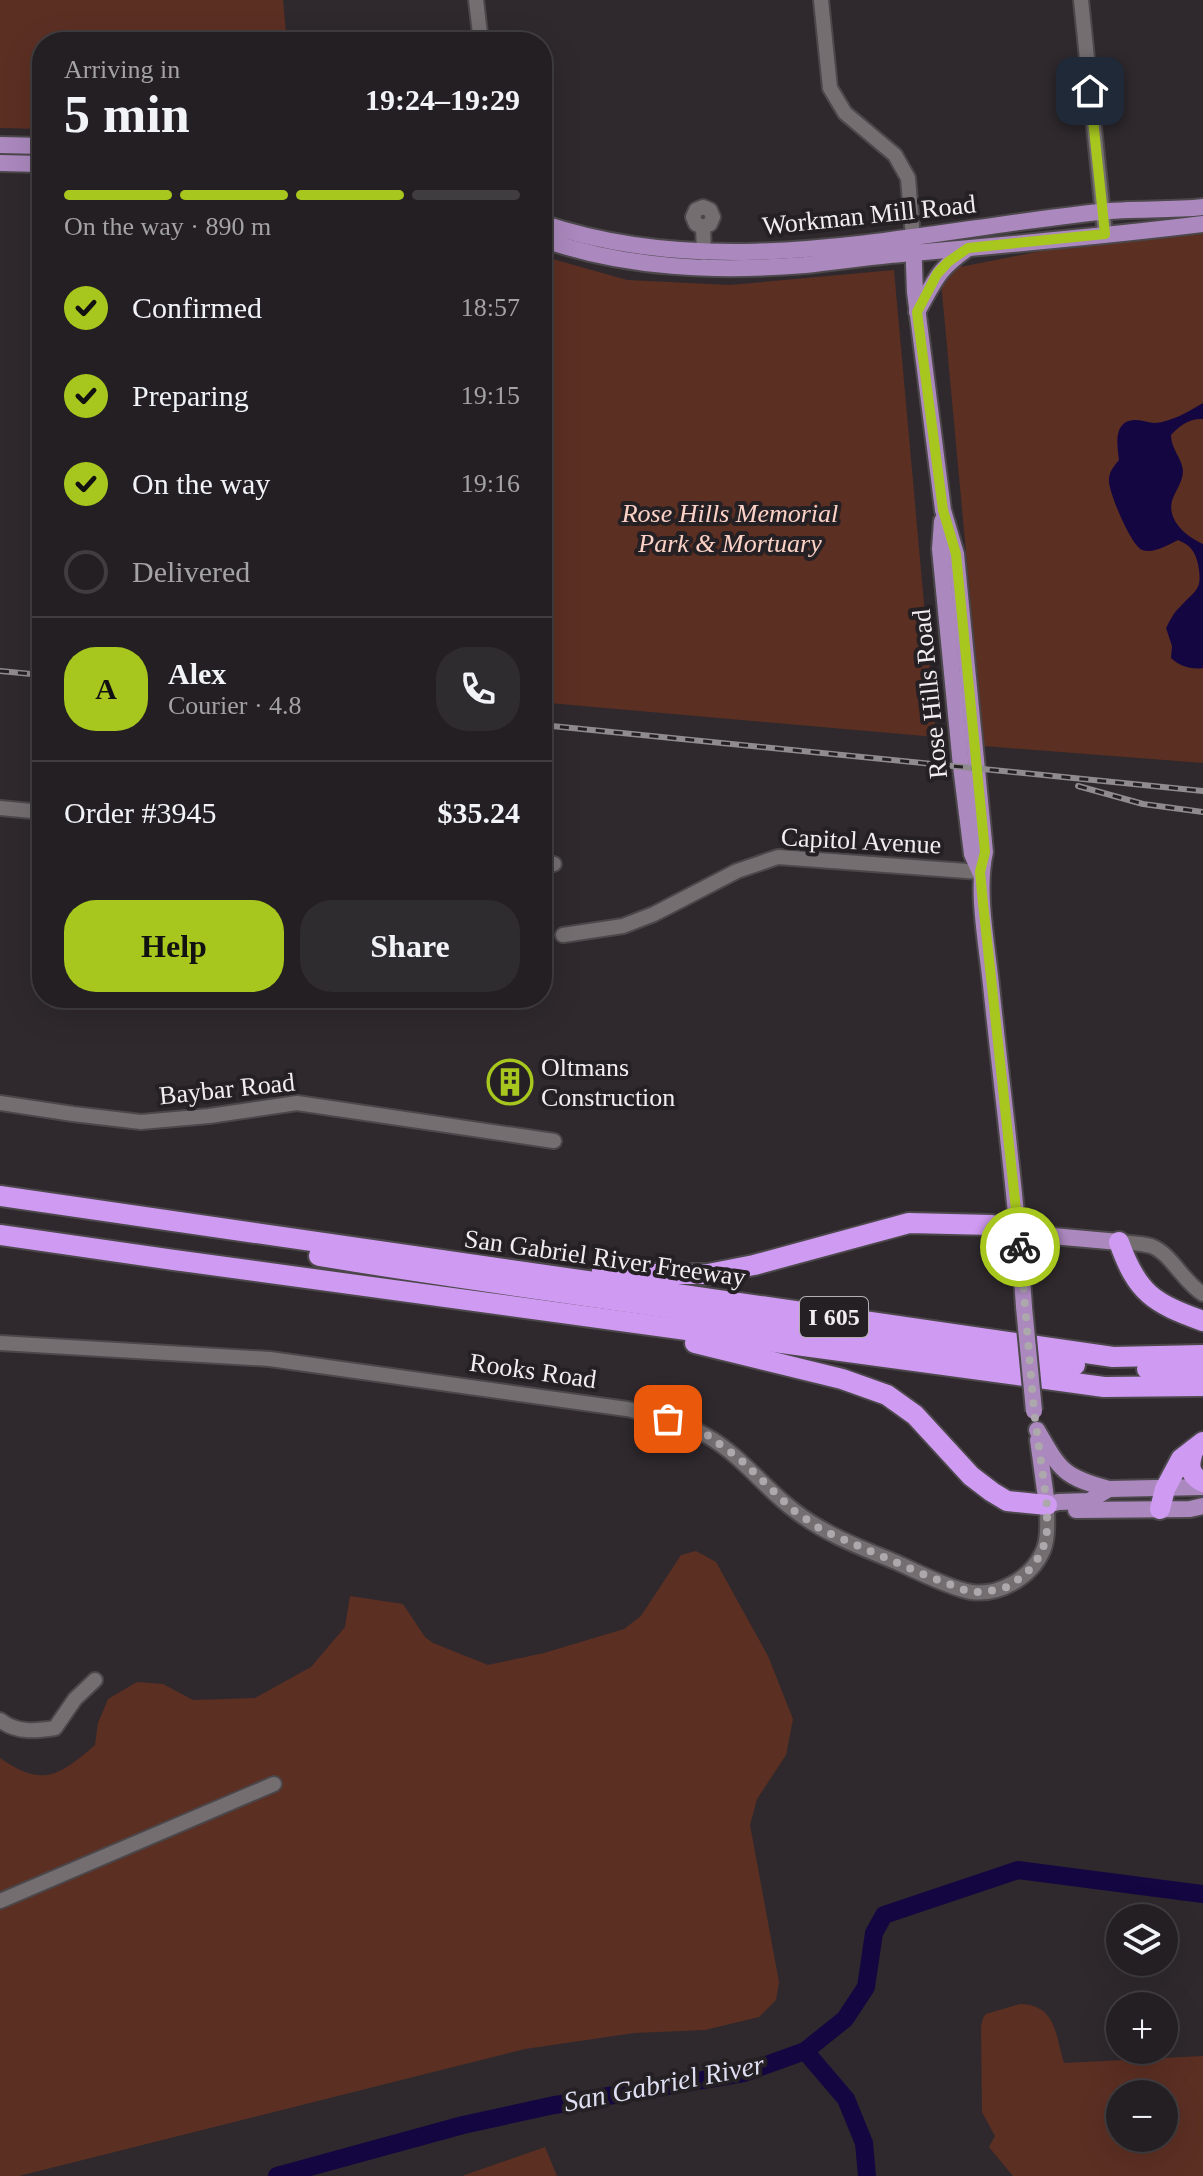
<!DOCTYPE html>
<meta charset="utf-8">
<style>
body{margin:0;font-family:"Times New Roman",serif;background:#2f2c2f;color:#f1f3f6;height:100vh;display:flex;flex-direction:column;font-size:30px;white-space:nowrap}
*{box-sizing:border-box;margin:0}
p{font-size:26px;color:#a3a2a5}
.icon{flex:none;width:44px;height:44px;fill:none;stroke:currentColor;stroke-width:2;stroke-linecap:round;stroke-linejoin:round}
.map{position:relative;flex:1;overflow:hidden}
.side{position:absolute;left:32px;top:32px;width:520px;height:976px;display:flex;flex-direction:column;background:#231f22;border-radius:32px;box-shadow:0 8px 32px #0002,0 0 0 2px #403d40}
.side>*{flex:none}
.fabs{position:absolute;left:1106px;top:1904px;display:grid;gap:16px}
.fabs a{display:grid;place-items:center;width:72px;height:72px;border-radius:50%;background:#231f22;box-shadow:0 8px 32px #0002,0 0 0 2px #403d40;font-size:40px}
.pin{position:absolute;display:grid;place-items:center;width:68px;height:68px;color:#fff;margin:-34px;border-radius:16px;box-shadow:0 4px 12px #0006}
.courier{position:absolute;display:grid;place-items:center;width:80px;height:80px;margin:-40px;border:6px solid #a7c71e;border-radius:50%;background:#fff;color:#222;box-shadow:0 2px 10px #0007}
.summary em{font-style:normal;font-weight:800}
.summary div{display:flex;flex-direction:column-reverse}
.summary{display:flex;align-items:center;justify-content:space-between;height:136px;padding:0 32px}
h1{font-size:52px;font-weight:800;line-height:60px}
.bar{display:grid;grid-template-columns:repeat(4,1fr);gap:12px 8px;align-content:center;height:96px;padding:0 32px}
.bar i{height:10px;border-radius:6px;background:#403d40}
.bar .active{background:#a7c71e}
.bar p{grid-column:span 4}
.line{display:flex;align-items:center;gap:20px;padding:0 32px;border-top:2px solid #403d40}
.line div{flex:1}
.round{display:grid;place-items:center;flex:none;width:84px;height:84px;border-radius:32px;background:#2f2c2f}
ol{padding:0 32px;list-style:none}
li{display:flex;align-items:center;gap:24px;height:88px}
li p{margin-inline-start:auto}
li .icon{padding:8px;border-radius:50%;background:#a7c71e;color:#111;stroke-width:4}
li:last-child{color:#a3a2a5}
li i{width:44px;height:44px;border:4px solid #403d40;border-radius:50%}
.action{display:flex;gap:16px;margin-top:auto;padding:16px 32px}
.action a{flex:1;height:92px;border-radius:32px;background:#a7c71e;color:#111;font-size:32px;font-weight:800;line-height:92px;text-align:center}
.action a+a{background:#2f2c2f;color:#f1f3f6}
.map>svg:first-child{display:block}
.green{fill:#5c2f23;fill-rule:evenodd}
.water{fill:#140741}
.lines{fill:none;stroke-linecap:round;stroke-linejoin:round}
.river{stroke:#140741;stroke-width:18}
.minor-casing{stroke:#4b474a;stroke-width:18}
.major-casing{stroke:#4b474a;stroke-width:20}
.highway-casing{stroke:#4b474a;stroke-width:24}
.minor{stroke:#746e71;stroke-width:14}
.major{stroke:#ab88be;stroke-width:16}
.highway{stroke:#cf9af1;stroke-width:20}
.rail-casing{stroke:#908b8f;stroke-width:6}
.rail{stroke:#252023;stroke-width:3;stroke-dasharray:9;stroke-linecap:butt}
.major-bridge-casing{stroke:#4b474a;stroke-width:20;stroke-linecap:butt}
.major-bridge{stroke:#ab88be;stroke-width:16}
.done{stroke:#ada8ac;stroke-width:8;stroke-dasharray:0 14.4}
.route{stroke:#a7c71e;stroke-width:10}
.labels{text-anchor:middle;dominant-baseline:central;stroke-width:8;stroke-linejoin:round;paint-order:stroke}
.shield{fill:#252023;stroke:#b4b0b2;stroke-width:2}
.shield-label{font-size:24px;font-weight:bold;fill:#f1edf0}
.street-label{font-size:26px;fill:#f1edf0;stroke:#252023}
.park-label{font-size:26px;font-style:italic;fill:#fdd2c6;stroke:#252023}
.poi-label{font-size:26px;fill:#f1edf0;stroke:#252023;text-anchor:start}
.water-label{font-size:28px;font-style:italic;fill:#dedff2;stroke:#252023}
</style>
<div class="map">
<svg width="1203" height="2176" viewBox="0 0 1203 2176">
<rect width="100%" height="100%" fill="#2f292d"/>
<g class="green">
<path d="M 0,0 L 283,0 L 287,42 L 42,42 L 42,129 L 0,128 Z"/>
<path d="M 1203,234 L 1203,763 L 984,746 L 940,271 L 1051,249 Z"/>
<path d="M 542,256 L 627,280 L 730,285 L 894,270 L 936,737 L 549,703 L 542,623 Z"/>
<path d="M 696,1551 L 716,1562 L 768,1656 L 793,1719 L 786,1755 L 757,1799 L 750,1825 L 779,1982 L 776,2000 L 759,2017 L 705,2030 L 634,2033 L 525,2049 L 19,2176 L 0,2176 L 0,1758 C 43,1788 59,1776 95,1745 L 98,1723 L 108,1699 L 137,1682 L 163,1684 L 193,1700 L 255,1698 L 311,1667 L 345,1627 L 350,1596 L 403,1604 L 425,1637 L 433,1643 L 488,1665 L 544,1653 L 624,1629 L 641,1616 L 681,1555 Z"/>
<path d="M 1020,2004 C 1057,2005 1055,2035 1064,2063 L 1203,2056 L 1203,2176 L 1013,2176 L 989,2147 L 995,2136 L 982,2112 L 981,2027 L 983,2018 L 986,2014 ZM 1164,2094 L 1164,2138 L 1120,2138 L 1120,2094 Z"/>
<path d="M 545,2147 L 557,2176 L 462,2176 Z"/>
</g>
<path class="water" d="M 1203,403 L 1203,419 C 1190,418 1179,426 1171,435 C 1171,449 1182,458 1183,471 C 1183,482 1175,491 1172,501 C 1167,521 1187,537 1203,544 L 1203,668 C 1192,670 1179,666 1171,658 L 1172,646 L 1166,628 C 1170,621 1173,613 1180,607 C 1196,589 1203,591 1198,564 C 1195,551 1190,545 1178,540 C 1168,545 1154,554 1142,550 C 1131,545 1110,495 1109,482 C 1108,473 1114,466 1119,460 C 1117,444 1113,420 1136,420 C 1143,420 1149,423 1155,423 C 1171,422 1190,411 1203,403 Z"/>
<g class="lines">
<g class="river">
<path d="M 805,2051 L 846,2099 L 864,2143 L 867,2176"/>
<path d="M 277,2176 L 463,2125 L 554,2105 L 744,2073 L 805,2051 L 845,2019 L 866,1987 L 874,1933 L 884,1915 L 1018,1870 L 1203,1894"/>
</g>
<g class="minor-casing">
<g id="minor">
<path d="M 476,0 L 481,42"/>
<path d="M 821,0 L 830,88 L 845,113 L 895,155 L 908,178 L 913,238"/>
<path d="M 1081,0 L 1105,234"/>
<path d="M 703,227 L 710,224 L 713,217 L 710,210 L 703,207 L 696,210 L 693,217 L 696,224 L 703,227 L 704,253"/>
<path d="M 0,808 L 42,812"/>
<path d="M 542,863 L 554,864"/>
<path d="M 563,935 L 623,926 L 654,914 L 737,871 L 778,857 L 980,872"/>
<path d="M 0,1103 L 73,1114 L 141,1122 L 209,1116 L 297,1103 L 554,1141"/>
<path d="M 1119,1242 C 1129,1243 1141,1243 1151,1246 C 1171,1253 1183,1282 1203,1294"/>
<path d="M 0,1343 L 270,1359 L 627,1409 C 655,1416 683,1422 707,1436 C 742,1456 764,1488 795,1511 C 826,1535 862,1548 898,1563 C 917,1572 952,1589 971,1592 C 999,1596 1030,1578 1042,1553 C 1049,1540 1047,1520 1047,1505"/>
<path d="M 0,1720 C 16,1733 36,1731 55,1728 L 75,1699 L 95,1680"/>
<path d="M 0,1901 L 274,1784"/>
</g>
</g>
<g class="major-casing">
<g id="major">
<path d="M 0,145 L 42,146"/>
<path d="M 0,163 L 42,164"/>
<path d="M 542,223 C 724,285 915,231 1100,212 C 1134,208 1169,211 1203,207"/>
<path d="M 913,238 L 915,292 L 943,510 L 956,554 L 985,852 C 976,891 987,945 991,985 C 1002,1092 1017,1199 1024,1307"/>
<path d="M 542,239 C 627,269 717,272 805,265 C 833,262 861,258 890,255 C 994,246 1099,237 1203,224"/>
<path d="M 917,312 C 935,281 937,270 967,249"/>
<path d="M 942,521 L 940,549 L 961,766 L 972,854 L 980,872"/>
<path d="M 1019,1233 L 1119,1242"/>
<path d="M 1037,1430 C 1060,1470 1063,1477 1109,1489"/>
<path d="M 1038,1440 L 1047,1505"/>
<path d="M 1047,1505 L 1058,1502 L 1089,1501 L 1109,1489 L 1203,1487"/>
<path d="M 1076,1510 L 1190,1509 L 1203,1506"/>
</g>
</g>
<g class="highway-casing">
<g id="highway">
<path d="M 0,1196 L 1113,1357 L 1203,1355"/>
<path d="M 0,1235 L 174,1260 L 1104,1387 L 1203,1386"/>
<path d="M 1119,1242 C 1137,1293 1153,1303 1203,1321"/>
<path d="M 319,1256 C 477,1282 635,1302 793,1326 C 887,1341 981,1355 1075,1365"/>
<path d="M 602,1271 L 647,1274 L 708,1274 L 754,1265 L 909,1223 L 992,1225 L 1019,1233"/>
<path d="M 695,1343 L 842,1379 L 887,1395 L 915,1415 L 971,1476 L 992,1492 L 1007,1501 L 1047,1505"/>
<path d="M 1147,1369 L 1203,1370"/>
<path d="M 1194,1449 C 1189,1463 1187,1474 1203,1482"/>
<path d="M 1160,1509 L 1165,1489 L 1181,1459 L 1203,1442"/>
</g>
</g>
<use href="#minor" class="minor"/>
<use href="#major" class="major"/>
<use href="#highway" class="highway"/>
<g class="rail-casing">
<g id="rail">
<path d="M 0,671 L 42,675"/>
<path d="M 542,725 L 1203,791"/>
<path d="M 1078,786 L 1143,804 L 1203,812"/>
</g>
</g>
<use href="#rail" class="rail"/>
<g class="major-bridge-casing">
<path id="major-bridge" d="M 1024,1307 L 1034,1411"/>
</g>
<use href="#major-bridge" class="major-bridge"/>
</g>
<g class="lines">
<path class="done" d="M 668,1419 L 707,1435 L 740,1459 L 793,1510 L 822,1530 L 925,1575 L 970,1592 L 986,1592 L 1007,1587 L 1026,1574 L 1042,1553 L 1047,1531 L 1047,1505 L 1034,1411 L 1020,1247"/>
<path class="route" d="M 1020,1247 L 983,903 L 980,872 L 985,852 L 956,554 L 943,510 L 917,312 L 937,274 L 948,262 L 968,248 L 1105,234 L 1090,91"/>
</g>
<defs>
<g id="building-ring" transform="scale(2.3)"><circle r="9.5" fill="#252023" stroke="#a7c71e" stroke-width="1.5"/><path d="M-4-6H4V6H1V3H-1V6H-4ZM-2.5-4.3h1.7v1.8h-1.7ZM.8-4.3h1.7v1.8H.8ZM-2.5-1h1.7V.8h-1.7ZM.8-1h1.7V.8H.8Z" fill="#a7c71e"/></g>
</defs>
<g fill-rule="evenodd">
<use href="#building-ring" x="510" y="1082"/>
</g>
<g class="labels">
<rect class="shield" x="800" y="1297" width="68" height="40" rx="6"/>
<g class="shield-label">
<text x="834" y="1317">I 605</text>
</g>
<g class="street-label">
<text transform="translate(869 215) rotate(-6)">Workman Mill Road</text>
<text transform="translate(930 694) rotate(-96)">Rose Hills Road</text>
<text transform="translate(861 841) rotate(3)">Capitol Avenue</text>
<text transform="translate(227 1089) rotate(-6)">Baybar Road</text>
<text transform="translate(605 1258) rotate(8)">San Gabriel River Freeway</text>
<text transform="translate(533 1371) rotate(8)">Rooks Road</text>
</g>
<g class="park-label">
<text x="730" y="513">Rose Hills Memorial<tspan x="730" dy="30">Park &amp; Mortuary</tspan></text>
</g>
<g class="poi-label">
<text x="541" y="1067">Oltmans<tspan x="541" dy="30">Construction</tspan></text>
</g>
<g class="water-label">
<text transform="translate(664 2083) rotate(-11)">San Gabriel River</text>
</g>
</g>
</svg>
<div class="fabs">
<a><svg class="icon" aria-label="layers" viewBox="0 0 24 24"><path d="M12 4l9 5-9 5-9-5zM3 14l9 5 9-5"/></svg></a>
<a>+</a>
<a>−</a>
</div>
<div class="pin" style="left:668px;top:1419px;background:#ea580c"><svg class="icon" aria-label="bag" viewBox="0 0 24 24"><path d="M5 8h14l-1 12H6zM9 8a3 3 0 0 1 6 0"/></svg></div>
<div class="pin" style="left:1090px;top:91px;background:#1f2937"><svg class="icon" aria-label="home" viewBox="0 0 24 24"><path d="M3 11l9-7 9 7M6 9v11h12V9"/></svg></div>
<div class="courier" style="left:1020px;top:1247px"><svg class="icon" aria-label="bike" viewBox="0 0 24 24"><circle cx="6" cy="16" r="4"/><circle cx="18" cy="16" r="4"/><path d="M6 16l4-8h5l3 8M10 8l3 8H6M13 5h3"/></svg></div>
<section class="side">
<div class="summary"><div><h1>5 min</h1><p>Arriving in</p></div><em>19:24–19:29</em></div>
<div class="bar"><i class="active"></i><i class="active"></i><i class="active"></i><i></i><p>On the way · 890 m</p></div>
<ol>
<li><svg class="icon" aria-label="check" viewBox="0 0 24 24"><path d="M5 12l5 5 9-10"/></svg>Confirmed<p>18:57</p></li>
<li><svg class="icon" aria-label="check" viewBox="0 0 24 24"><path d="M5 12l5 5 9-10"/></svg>Preparing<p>19:15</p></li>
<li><svg class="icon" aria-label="check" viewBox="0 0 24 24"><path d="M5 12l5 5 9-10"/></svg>On the way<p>19:16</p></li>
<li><i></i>Delivered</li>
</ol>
<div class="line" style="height:144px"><b class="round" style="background:#a7c71e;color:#111">A</b><div><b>Alex</b><p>Courier · 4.8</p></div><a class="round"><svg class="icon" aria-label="phone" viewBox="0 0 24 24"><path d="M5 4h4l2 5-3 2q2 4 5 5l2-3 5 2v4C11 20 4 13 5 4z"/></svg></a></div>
<div class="line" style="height:104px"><div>Order #3945</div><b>$35.24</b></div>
<div class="action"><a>Help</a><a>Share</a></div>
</section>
</div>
